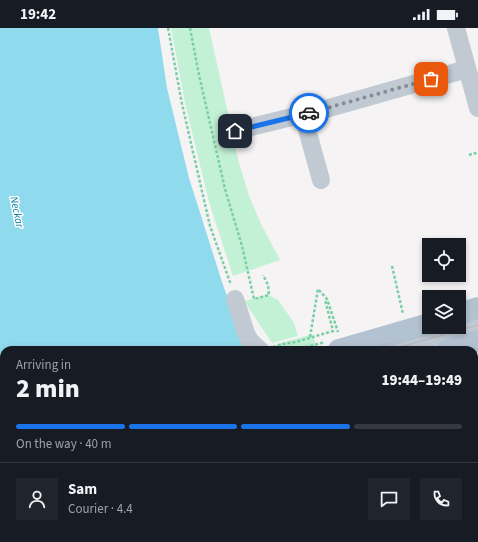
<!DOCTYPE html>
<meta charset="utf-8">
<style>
body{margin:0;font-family:"Source Sans 3",sans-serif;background:#20242c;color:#f1f3f6;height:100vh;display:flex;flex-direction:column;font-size:15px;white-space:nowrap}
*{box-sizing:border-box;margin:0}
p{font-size:13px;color:#9ea1a6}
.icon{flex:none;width:22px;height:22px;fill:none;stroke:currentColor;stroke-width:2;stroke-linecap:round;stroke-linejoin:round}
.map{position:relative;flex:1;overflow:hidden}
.details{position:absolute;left:0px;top:318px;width:478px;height:196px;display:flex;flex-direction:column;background:#171b24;border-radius:12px 12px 0 0;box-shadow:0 2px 6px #0003}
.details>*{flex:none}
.buttons{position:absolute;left:422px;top:210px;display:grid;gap:8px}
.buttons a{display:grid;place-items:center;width:44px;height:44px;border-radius:0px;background:#171b24;box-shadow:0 2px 6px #0003;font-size:20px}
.pin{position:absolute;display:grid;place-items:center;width:34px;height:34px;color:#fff;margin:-17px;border-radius:8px;box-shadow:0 2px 6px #0006}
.courier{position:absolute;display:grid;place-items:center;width:40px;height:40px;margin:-20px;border:3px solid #1a73e8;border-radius:50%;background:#fff;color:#222;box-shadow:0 1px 5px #0007}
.overview em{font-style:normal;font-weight:800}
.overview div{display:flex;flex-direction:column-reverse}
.overview{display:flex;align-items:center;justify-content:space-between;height:68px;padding:0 16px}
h1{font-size:26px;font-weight:800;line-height:30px}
.bar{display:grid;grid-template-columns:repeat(4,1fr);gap:6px 4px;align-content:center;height:48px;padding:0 16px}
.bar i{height:5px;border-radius:3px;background:#363941}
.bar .active{background:#1a73e8}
.bar p{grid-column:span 4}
.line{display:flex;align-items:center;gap:10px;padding:0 16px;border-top:1px solid #363941}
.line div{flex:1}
.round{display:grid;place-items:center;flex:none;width:42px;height:42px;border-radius:0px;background:#20242c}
.status{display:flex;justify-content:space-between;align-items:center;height:28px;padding:0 20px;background:#171b24;direction:ltr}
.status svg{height:11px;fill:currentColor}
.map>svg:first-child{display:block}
.green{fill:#c3f1d5}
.water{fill:#90daee}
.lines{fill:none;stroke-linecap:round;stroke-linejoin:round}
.path{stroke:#7ad0a6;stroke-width:2.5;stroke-dasharray:3 2;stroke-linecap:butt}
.minor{stroke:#c1cad2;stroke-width:18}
.major{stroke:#b3c2d1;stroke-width:22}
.tram{stroke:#b5b8bd;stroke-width:1}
.done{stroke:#868d94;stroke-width:4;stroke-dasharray:0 7.2}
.route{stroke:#1a73e8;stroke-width:5}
.labels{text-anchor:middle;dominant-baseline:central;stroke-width:3;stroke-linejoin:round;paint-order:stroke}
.water-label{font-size:11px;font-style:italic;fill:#0c7c9b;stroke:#fff}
</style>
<div class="status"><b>19:42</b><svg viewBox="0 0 49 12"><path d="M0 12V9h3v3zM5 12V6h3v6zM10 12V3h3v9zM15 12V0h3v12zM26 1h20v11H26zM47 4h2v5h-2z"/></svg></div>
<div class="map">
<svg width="478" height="514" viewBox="0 0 478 514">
<rect width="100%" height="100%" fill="#f5f3f3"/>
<g class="green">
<path d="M 171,0 L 209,0 L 239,135 L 249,168 L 262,198 L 280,232 L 233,248 L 209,174 L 185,75 Z"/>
<path d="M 269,267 L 278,272 L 294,295 L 298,308 L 272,315 L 244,273 Z"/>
<path d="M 313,306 L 317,322 L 279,322 L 277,316 Z"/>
<path d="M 478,334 L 478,514 L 380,514 L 378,510 L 474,510 L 474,335 Z"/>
</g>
<path class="water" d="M 0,0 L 158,0 L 167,60 L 189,150 L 222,254 L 246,322 L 4,322 L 4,510 L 323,510 L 325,514 L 0,514 Z"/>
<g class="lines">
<g class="path">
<path d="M 168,0 L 182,76 L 210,198 L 231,257"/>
<path d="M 190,0 L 199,47 L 225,161 L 242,218 L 254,271 L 269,267 L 268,257 L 263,247"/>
<path d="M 469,127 L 475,125 L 478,127"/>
<path d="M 392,238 L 403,286"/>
<path d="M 310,309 L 318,261 L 327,271 L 338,304"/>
<path d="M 273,319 L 283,316 L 296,314 L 333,303 L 325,272 L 327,271"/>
<path d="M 296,322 L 325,314"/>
<path d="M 474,433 L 478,435"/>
<path d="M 345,510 L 346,514"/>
<path d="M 390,514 L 390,510"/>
</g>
<g class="minor">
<path d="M 456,0 L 478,80"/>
<path d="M 303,87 L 321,152"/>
<path d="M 235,103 L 329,80 L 467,41"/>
<path d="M 235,271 L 246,305 L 250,313 L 260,322"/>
<path d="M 389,322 L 478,297"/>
<path d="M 364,510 L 366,514"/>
</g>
<g class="major">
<path d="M 459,286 L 478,280"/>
<path d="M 339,322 L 429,296"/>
<path d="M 448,322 L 478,313"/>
<path d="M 0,417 L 4,415"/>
<path d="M 0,441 L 4,440"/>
</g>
<g class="tram">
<path d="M 367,322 L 397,313"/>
<path d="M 389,322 L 478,297"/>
<path d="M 0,431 L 4,430"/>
</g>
</g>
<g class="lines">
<path class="done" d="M 309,85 L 431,51"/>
<path class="route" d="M 235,103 L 309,85"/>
</g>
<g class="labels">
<g class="water-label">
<text transform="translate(17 184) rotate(78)">Neckar</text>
</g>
</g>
</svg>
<div class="buttons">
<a><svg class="icon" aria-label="locate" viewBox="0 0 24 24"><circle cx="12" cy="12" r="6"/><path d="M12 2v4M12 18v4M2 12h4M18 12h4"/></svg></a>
<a><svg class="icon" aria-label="layers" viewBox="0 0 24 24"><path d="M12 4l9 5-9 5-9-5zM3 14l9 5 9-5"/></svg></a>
</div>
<div class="pin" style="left:431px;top:51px;background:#ea580c"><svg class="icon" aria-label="bag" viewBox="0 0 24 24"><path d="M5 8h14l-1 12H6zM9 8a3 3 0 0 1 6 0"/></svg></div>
<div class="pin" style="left:235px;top:103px;background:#1f2937"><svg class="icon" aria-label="home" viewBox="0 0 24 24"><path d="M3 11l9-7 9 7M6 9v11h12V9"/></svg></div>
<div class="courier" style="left:309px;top:85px"><svg class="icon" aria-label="car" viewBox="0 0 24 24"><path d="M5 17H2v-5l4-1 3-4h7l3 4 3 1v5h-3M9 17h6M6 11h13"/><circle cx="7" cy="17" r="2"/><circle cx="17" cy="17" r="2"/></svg></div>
<section class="details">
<div class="overview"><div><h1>2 min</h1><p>Arriving in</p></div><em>19:44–19:49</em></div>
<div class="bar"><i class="active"></i><i class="active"></i><i class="active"></i><i></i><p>On the way · 40 m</p></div>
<div class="line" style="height:72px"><a class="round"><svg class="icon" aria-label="person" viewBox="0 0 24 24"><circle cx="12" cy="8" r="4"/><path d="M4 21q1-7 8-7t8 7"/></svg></a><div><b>Sam</b><p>Courier · 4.4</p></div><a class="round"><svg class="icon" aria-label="chat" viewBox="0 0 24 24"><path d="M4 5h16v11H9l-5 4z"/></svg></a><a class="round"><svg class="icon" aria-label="phone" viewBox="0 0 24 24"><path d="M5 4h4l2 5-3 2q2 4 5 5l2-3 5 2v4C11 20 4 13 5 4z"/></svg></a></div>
</section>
</div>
